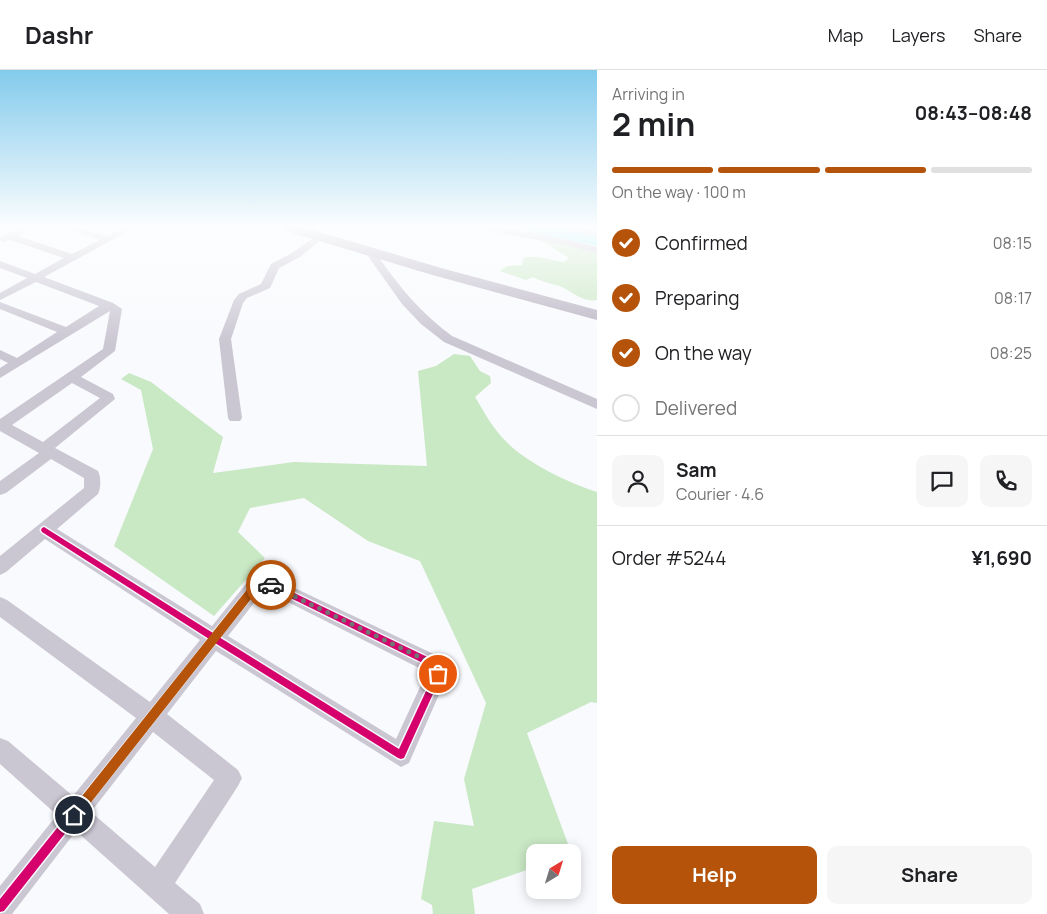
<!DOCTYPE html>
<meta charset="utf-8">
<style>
body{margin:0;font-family:Manrope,sans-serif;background:#f6f6f6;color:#202124;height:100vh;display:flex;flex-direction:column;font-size:19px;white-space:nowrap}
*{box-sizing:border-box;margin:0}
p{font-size:16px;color:#757577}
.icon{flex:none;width:28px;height:28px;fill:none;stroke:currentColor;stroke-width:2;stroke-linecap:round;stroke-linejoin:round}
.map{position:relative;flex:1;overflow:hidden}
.side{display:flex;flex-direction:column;background:#fff;width:450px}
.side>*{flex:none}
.needle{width:32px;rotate:38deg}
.buttons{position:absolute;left:526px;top:774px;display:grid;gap:10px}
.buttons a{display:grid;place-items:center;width:55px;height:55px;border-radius:10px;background:#fff;box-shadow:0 2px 12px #0003;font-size:25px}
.pin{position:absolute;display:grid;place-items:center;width:42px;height:42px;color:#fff;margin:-21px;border:2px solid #fff;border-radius:50%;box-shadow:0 1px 5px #0007}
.courier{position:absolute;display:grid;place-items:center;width:50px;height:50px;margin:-25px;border:4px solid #b45309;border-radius:50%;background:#fff;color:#222;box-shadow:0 1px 6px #0007}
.summary em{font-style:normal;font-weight:700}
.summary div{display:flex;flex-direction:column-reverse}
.summary{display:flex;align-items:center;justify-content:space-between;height:85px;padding:0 15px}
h1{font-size:32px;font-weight:700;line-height:38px}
.bar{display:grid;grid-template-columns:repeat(4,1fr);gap:8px 5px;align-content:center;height:60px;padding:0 15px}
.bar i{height:6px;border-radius:4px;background:#e0e0e0}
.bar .on{background:#b45309}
.bar p{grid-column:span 4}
.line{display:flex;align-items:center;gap:12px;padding:0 15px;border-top:1px solid #e0e0e0}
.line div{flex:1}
.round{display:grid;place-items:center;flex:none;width:52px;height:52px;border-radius:10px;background:#f6f6f6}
ol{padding:0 15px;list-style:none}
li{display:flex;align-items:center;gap:15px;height:55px}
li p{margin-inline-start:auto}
li .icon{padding:5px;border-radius:50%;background:#b45309;color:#fff;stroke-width:4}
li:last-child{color:#757577}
li i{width:28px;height:28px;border:2px solid #e0e0e0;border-radius:50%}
.primary-button{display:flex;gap:10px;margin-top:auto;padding:10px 15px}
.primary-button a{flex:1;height:58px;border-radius:10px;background:#b45309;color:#fff;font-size:20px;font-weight:700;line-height:58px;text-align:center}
.primary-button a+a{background:#f6f6f6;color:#202124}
header{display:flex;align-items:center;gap:30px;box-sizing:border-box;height:70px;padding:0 25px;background:#fff;border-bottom:1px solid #e0e0e0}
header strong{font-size:24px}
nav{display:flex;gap:28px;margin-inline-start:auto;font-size:18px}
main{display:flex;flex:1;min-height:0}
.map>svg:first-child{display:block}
.green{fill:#c9e8c4}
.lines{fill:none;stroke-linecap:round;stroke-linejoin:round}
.stream{stroke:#8ceef2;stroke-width:3}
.river{fill:#8ceef2;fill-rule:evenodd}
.minor{fill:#cac6d2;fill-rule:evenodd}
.primary{fill:#bab4c3;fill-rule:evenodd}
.cycleway-casing{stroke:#f6faff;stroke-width:3}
.cycleway{fill:#d6006c;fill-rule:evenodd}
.route{fill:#b45309}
.done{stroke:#727476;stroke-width:5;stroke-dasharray:0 9}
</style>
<header>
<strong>Dashr</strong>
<nav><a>Map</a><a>Layers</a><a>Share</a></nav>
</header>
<main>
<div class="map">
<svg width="597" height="844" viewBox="0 0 597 844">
<rect width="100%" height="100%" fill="#f8fafd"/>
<g class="green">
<path d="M 545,170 L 597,181 L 597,230 C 580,233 570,218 556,215 C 548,213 541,211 533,207 L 526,210 L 500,201 L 507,196 L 522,195 L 523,188 C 537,184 550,191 564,192 L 569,188 L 542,171 Z"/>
<path d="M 454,284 L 470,286 L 480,301 L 490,306 L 491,313 L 475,327 C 482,338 488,350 496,360 C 517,389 564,411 597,422 L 597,633 L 591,632 L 527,663 L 571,782 L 535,782 L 535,797 L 472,819 L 475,844 L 433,844 L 432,835 L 421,829 L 434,751 L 474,756 L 464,709 L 486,633 L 420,491 L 368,471 L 304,428 L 250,438 L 238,462 L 265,488 L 214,546 L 114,476 L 153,379 L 141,320 L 121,309 L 129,303 L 151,312 L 223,367 L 213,403 L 294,392 L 427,396 L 418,301 L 436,296 Z"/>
</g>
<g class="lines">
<path class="stream" d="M 337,159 L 341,157"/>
<path class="river" d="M 523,157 L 553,157 L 597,166 L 597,176 L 526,160 Z"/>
<g class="minor">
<path d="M 22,157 L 34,157 L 18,166 L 72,184 L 100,170 L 62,157 L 77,157 L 107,166 L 124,157 L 136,157 L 44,207 L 113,233 L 122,239 L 115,281 L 81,307 L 113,324 L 115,329 L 55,378 L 98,401 C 101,407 101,418 98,424 L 57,459 L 212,556 L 254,504 L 261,502 L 444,589 L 448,604 L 409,693 L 401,697 L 216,581 L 167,644 L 238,700 L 242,708 L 238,716 L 175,813 L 200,834 L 204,844 L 169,844 L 76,761 L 12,844 L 0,844 L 0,816 L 57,745 L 0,694 L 0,668 L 8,671 L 73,726 L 136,648 L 0,547 L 0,527 L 7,530 L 150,632 L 200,570 L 45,469 L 6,502 L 0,505 L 0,486 L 84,418 L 84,408 L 51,389 L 6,423 L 0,425 L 0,411 L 39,383 L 0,361 L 0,349 L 103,279 L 110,241 L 0,308 L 0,298 L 8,293 L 0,289 L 0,280 L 17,288 L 57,262 L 0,239 L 0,232 L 66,257 L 99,236 L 36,212 L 0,230 L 0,223 L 27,208 L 0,198 L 0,191 L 35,204 L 64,188 L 10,170 L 4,172 L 0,170 L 1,167 ZM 72,313 L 100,328 L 43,372 L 12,355 ZM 264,520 L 427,602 L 396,669 L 228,566 ZM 153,662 L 214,710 L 155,797 L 91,742 Z"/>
<path d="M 478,157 C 518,157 559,167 597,177 L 597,183 L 565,175 L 483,160 Z"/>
<path d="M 564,157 L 580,157 L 597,161 L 597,167 L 566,159 Z"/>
<path d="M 320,163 L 325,166 L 323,168 L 300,187 L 279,198 L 270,218 L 247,228 L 243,233 L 231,269 L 242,348 L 240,351 L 230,351 L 228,348 L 219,269 L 234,230 L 239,224 L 261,214 L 271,194 L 292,183 Z"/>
<path d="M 375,180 L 379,181 L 380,183 L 378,186 C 399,217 422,244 452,266 L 597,329 L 597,339 L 444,272 L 421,254 L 402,234 L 368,186 L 371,181 Z"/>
</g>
<path class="primary" d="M 281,157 L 303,157 L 441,198 L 597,240 L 597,250 L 429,204 L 283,160 Z"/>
<g class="cycleway-casing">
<path id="cycleway" d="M 44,457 L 213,563 L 258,508 L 261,507 L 440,593 L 442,604 L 404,688 L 401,689 L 398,688 L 215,573 L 4,841 L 0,842 L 0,829 L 209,569 L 42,462 L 41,460 L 42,458 ZM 262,514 L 433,598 L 434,604 L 399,679 L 219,567 Z"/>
</g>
<use href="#cycleway" class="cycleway"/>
</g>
<linearGradient id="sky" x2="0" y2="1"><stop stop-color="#83cbec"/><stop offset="0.57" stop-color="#fcfdfe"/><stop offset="1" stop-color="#fcfdfe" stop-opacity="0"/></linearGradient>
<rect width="597" height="275" fill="url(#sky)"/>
<path class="route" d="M 261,506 L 274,512 L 274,518 L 271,519 L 262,515 L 78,749 L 74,751 L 70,749 L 68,745 L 70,741 L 257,507 Z"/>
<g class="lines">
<path class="done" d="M 271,515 L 438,596 L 438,604"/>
</g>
</svg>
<div class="buttons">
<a><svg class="needle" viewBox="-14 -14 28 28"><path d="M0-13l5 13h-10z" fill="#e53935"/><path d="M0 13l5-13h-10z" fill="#757577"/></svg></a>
</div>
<div class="pin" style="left:438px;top:604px;background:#ea580c"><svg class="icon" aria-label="bag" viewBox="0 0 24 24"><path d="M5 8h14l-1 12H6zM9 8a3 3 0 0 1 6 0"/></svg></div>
<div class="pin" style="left:74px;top:745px;background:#1f2937"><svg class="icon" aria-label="home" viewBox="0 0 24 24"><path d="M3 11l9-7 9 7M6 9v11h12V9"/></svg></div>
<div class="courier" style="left:271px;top:515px"><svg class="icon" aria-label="car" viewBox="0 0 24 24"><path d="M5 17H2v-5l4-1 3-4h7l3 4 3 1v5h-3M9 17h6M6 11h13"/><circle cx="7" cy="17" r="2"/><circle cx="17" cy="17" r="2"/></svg></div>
</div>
<section class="side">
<div class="summary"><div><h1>2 min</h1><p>Arriving in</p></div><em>08:43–08:48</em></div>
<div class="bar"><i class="on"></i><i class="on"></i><i class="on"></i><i></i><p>On the way · 100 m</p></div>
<ol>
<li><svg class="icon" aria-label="check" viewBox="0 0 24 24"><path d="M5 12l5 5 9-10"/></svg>Confirmed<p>08:15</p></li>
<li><svg class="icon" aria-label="check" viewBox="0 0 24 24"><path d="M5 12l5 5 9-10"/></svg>Preparing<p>08:17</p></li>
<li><svg class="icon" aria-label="check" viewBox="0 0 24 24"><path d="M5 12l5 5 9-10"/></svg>On the way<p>08:25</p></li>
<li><i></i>Delivered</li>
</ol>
<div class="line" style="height:90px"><a class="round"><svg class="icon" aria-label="person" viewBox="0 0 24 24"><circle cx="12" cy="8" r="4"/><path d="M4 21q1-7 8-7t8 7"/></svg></a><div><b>Sam</b><p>Courier · 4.6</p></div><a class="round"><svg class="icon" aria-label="chat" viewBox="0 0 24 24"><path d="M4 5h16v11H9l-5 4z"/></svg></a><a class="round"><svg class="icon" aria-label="phone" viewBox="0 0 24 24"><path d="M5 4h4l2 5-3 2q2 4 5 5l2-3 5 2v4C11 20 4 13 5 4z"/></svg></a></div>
<div class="line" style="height:65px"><div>Order #5244</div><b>¥1,690</b></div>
<div class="primary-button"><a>Help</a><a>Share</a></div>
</section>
</main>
